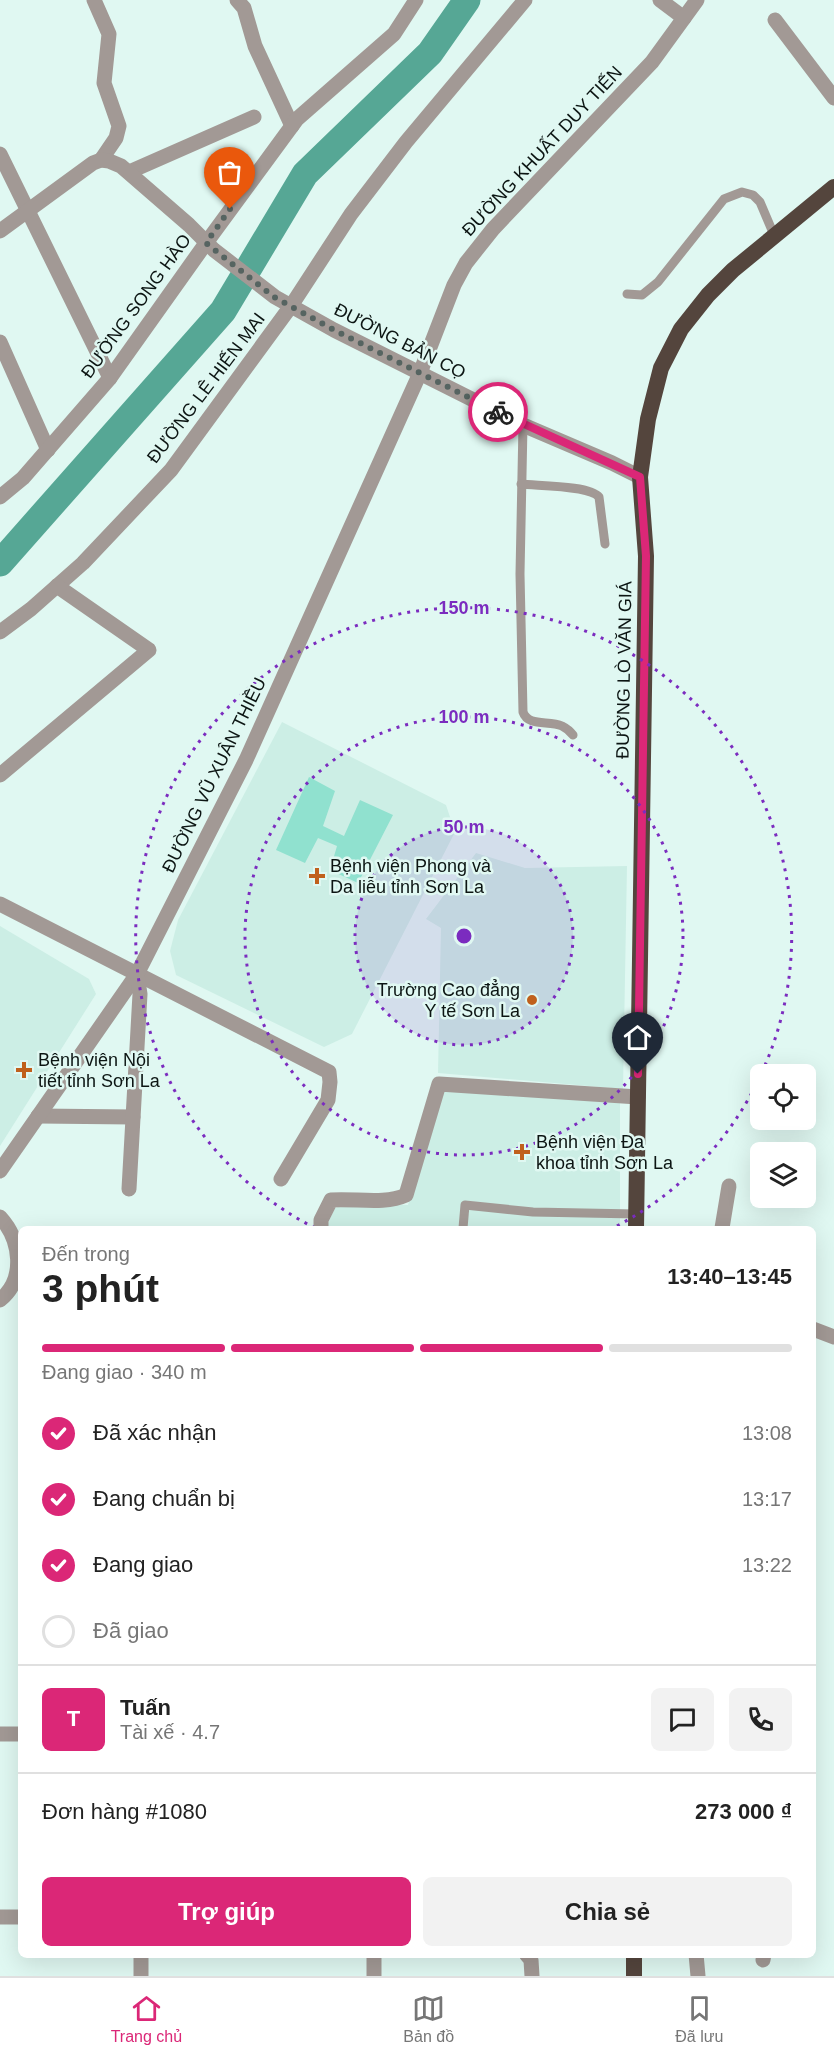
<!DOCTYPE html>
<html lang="vi">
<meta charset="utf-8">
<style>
body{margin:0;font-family:Helvetica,sans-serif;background:#f2f2f2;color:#222;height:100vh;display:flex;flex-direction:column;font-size:22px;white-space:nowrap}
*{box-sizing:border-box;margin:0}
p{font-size:20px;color:#767676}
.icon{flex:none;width:33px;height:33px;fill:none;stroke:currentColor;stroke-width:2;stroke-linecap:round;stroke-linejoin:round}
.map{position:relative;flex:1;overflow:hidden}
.sheet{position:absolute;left:18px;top:1226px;width:798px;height:732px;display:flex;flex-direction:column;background:#fff;border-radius:9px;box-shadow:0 6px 24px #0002}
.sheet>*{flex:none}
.controls{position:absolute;left:750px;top:1064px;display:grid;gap:12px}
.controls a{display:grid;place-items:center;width:66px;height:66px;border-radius:9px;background:#fff;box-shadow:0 6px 24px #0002;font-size:30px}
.pin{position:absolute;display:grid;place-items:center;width:51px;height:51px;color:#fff;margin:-62px -26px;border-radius:50% 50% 50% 0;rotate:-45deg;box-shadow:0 0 6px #0007}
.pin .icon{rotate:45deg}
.courier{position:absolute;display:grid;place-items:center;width:60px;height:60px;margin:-30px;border:4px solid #db2777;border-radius:50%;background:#fff;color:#222;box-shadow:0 2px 8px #0007}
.overview em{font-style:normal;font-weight:700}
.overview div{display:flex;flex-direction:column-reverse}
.overview{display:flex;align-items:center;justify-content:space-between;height:102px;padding:0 24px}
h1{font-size:39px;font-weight:700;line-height:45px}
.bar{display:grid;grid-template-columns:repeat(4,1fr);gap:9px 6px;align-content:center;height:72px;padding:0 24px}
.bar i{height:8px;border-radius:4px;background:#e0e0e0}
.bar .current{background:#db2777}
.bar p{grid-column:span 4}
.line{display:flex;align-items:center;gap:15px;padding:0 24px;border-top:2px solid #e0e0e0}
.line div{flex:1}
.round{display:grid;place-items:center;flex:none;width:63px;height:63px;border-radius:9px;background:#f2f2f2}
ol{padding:0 24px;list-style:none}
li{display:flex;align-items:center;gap:18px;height:66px}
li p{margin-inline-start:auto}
li .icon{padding:6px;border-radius:50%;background:#db2777;color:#fff;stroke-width:4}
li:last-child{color:#767676}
li i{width:33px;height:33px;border:3px solid #e0e0e0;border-radius:50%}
.button{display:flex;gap:12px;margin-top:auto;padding:12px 24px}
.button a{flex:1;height:69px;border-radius:9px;background:#db2777;color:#fff;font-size:24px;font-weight:700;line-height:69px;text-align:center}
.button a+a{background:#f2f2f2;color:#222}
.tab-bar{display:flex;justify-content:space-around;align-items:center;height:84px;border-top:2px solid #e0e0e0;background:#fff;font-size:16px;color:#767676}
.tab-bar a{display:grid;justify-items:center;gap:3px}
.tab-bar .current{color:#db2777}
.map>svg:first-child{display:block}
.built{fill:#cceee5}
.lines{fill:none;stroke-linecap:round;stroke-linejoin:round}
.river{stroke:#56a795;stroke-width:27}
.building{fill:#90e1cf}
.service{stroke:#a29995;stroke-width:9}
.minor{stroke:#a29995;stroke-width:15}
.trunk{stroke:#54453d;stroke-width:16}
.done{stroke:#566461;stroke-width:6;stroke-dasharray:0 10.8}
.route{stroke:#db2777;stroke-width:8}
.ring{fill:none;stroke:#7b2cbf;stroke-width:3;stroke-dasharray:3 6}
.poi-dot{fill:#c0601c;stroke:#e0f8f2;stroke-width:2}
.labels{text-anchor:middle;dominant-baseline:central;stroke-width:5;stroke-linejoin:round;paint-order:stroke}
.street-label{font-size:18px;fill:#0c1513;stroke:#e0f8f2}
.poi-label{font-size:18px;fill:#0c1513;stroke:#e0f8f2;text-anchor:start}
.centre{fill:#7b2cbf;stroke:#e0f8f2;stroke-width:3}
.ring-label{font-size:18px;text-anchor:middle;font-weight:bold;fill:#7b2cbf;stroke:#e0f8f2;stroke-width:5;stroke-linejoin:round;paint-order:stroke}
</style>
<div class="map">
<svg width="834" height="1976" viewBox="0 0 834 1976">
<rect width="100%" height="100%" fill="#e0f8f2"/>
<g class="built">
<path d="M 282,722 L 446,805 L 455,832 L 352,1034 L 324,1047 L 176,975 L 170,951 L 178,920 Z"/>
<path d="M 476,853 L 525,868 L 627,866 L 623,1089 L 438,1073 L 441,928 L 426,919 Z"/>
<path d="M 0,926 L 89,979 L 96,994 L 0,1146 Z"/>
<path d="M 442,1088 L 620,1101 L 620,1228 L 328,1228 L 328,1223 L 335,1208 L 352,1203 L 408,1205 Z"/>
</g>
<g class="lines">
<path class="river" d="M 0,563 L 223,311 L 305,174 L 430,53 L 467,0"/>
</g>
<path class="building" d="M 309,777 L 335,791 L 323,826 L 344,836 L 360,800 L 393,815 L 358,883 L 330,870 L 337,846 L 318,838 L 305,863 L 276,850 Z"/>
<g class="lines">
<g class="service">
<path d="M 627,294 L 642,295 L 658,282 L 724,199 L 742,192 L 753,195 L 760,202 L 774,235"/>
<path d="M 523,425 L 520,574 L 523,712 C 528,727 549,720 562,726 C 566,728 570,731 573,735"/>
<path d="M 521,484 C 537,486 590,485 599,497 L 605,544"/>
<path d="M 463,1228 L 465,1205 L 533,1212 L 636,1214"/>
</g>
<g class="minor">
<path d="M 94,0 L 109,34 L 104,83 L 119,126 L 116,138 L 101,160"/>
<path d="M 237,0 L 244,8 L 255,46 L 292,126"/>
<path d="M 660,0 L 684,18"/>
<path d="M 775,20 L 834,98"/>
<path d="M 0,154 L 110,378"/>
<path d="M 129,172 L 254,117"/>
<path d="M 0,231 L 93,163 L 101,160 L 109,161 L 121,166 L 189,225 L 214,250 L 275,297 L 334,330 L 523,425 L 612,463 L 640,477"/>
<path d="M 0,342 L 48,450"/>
<path d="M 0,497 L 23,478 L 110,378 L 206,243 L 297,119 L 394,34 L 416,0"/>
<path d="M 0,632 L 31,609 L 83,563 L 171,470 L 291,306 L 351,214 L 406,142 L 525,0"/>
<path d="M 0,775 L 149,650 L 57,586"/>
<path d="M 0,904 L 329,1072 L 330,1082 L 328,1100 L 281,1179"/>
<path d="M 38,1116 L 133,1117"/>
<path d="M 0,1171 L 137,974 L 246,760 L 420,373 L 454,285 L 466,263 L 493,229 L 652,62 L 697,0"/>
<path d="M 129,1189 L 140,994 L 137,974"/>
<path d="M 0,1217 C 21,1240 26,1279 0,1300"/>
<path d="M 321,1228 L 321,1220 L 331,1200 C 355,1198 384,1205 406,1195 L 439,1084 L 638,1097"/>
<path d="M 722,1228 L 729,1186"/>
<path d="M 813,1329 L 834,1337"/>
<path d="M 0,1734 L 21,1734"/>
<path d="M 0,1917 L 21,1917"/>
<path d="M 374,1954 L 374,1976"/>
<path d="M 526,1954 L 531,1960 L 532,1976"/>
<path d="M 696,1954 L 698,1976"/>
<path d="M 763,1960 L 764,1954"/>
<path d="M 141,1976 L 141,1954"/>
</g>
<g class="trunk">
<path d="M 636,1228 L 646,556 L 640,477 L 648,419 L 661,368 L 681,329 L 708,295 L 733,270 L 834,187"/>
<path d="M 634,1976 L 634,1954"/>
</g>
</g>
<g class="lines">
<path class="done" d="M 230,209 L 206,243 L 274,297 L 334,330 L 498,412"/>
<path class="route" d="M 498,412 L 640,477 L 646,556 L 638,1074"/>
</g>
<circle cx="464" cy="936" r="109" fill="#7b2cbf" fill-opacity=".12"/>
<g class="ring">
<circle cx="464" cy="936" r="109"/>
<circle cx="464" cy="936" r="219"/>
<path d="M760 1077A328 328 0 0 1 613 1228M315 1228A328 328 0 1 1 762 1072"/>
</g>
<g class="poi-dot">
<path d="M314 867h6v6h6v6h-6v6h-6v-6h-6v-6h6z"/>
<circle cx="532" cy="1000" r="6"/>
<path d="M21 1061h6v6h6v6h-6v6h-6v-6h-6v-6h6z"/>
<path d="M519 1143h6v6h6v6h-6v6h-6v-6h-6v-6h6z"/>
</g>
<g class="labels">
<g class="street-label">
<text transform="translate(542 151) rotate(-47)">ĐƯỜNG KHUẤT DUY TIẾN</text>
<text transform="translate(136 306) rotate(-54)">ĐƯỜNG SONG HÀO</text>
<text transform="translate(400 341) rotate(27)">ĐƯỜNG BẢN CỌ</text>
<text transform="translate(206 388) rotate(-53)">ĐƯỜNG LÊ HIẾN MAI</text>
<text transform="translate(624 670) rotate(-89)">ĐƯỜNG LÒ VĂN GIÁ</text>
<text transform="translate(214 775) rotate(-64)">ĐƯỜNG VŨ XUÂN THIỀU</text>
</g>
<g class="poi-label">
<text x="330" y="866">Bệnh viện Phong và<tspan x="330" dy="21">Da liễu tỉnh Sơn La</tspan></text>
<text x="520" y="990" text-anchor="end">Trường Cao đẳng<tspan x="520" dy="21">Y tế Sơn La</tspan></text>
<text x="38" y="1060">Bệnh viện Nội<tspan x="38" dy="21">tiết tỉnh Sơn La</tspan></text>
<text x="536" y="1142">Bệnh viện Đa<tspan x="536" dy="21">khoa tỉnh Sơn La</tspan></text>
</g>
</g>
<circle cx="464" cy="936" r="9" class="centre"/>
<g class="ring-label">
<text x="464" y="614">150 m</text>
<text x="464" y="723">100 m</text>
<text x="464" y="833">50 m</text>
</g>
</svg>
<div class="controls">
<a><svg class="icon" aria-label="locate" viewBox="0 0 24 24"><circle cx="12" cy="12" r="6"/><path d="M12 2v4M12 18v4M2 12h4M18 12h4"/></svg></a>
<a><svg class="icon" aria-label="layers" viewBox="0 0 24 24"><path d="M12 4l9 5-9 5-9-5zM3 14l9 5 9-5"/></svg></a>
</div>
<div class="pin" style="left:230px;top:209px;background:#ea580c"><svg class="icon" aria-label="bag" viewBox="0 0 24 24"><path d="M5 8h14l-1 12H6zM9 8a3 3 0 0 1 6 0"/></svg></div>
<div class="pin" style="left:638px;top:1074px;background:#1f2937"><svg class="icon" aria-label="home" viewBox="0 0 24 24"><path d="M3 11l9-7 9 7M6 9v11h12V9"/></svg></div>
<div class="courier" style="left:498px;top:412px"><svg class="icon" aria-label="bike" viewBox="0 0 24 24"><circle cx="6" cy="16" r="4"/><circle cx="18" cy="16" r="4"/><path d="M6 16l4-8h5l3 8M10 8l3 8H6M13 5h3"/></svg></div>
<section class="sheet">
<div class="overview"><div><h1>3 phút</h1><p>Đến trong</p></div><em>13:40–13:45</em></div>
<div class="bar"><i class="current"></i><i class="current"></i><i class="current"></i><i></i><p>Đang giao · 340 m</p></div>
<ol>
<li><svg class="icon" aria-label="check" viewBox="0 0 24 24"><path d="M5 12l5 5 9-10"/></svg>Đã xác nhận<p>13:08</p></li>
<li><svg class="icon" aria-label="check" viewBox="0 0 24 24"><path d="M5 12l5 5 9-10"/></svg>Đang chuẩn bị<p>13:17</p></li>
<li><svg class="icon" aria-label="check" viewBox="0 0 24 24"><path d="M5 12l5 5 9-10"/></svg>Đang giao<p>13:22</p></li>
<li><i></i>Đã giao</li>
</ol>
<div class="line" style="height:108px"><b class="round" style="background:#db2777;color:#fff">T</b><div><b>Tuấn</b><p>Tài xế · 4.7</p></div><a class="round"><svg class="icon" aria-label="chat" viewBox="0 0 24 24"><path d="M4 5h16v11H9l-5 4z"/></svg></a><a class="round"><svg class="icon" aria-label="phone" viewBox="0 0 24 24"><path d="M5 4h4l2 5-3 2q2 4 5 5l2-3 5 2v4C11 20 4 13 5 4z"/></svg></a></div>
<div class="line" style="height:78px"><div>Đơn hàng #1080</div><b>273 000 ₫</b></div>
<div class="button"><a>Trợ giúp</a><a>Chia sẻ</a></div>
</section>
</div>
<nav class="tab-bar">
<a class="current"><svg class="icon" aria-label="home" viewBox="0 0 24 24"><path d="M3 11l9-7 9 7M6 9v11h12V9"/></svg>Trang chủ</a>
<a><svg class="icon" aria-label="map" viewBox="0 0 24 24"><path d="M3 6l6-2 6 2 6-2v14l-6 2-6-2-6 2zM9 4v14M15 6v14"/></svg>Bản đồ</a>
<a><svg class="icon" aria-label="saved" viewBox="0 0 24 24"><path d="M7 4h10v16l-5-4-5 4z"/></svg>Đã lưu</a>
</nav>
